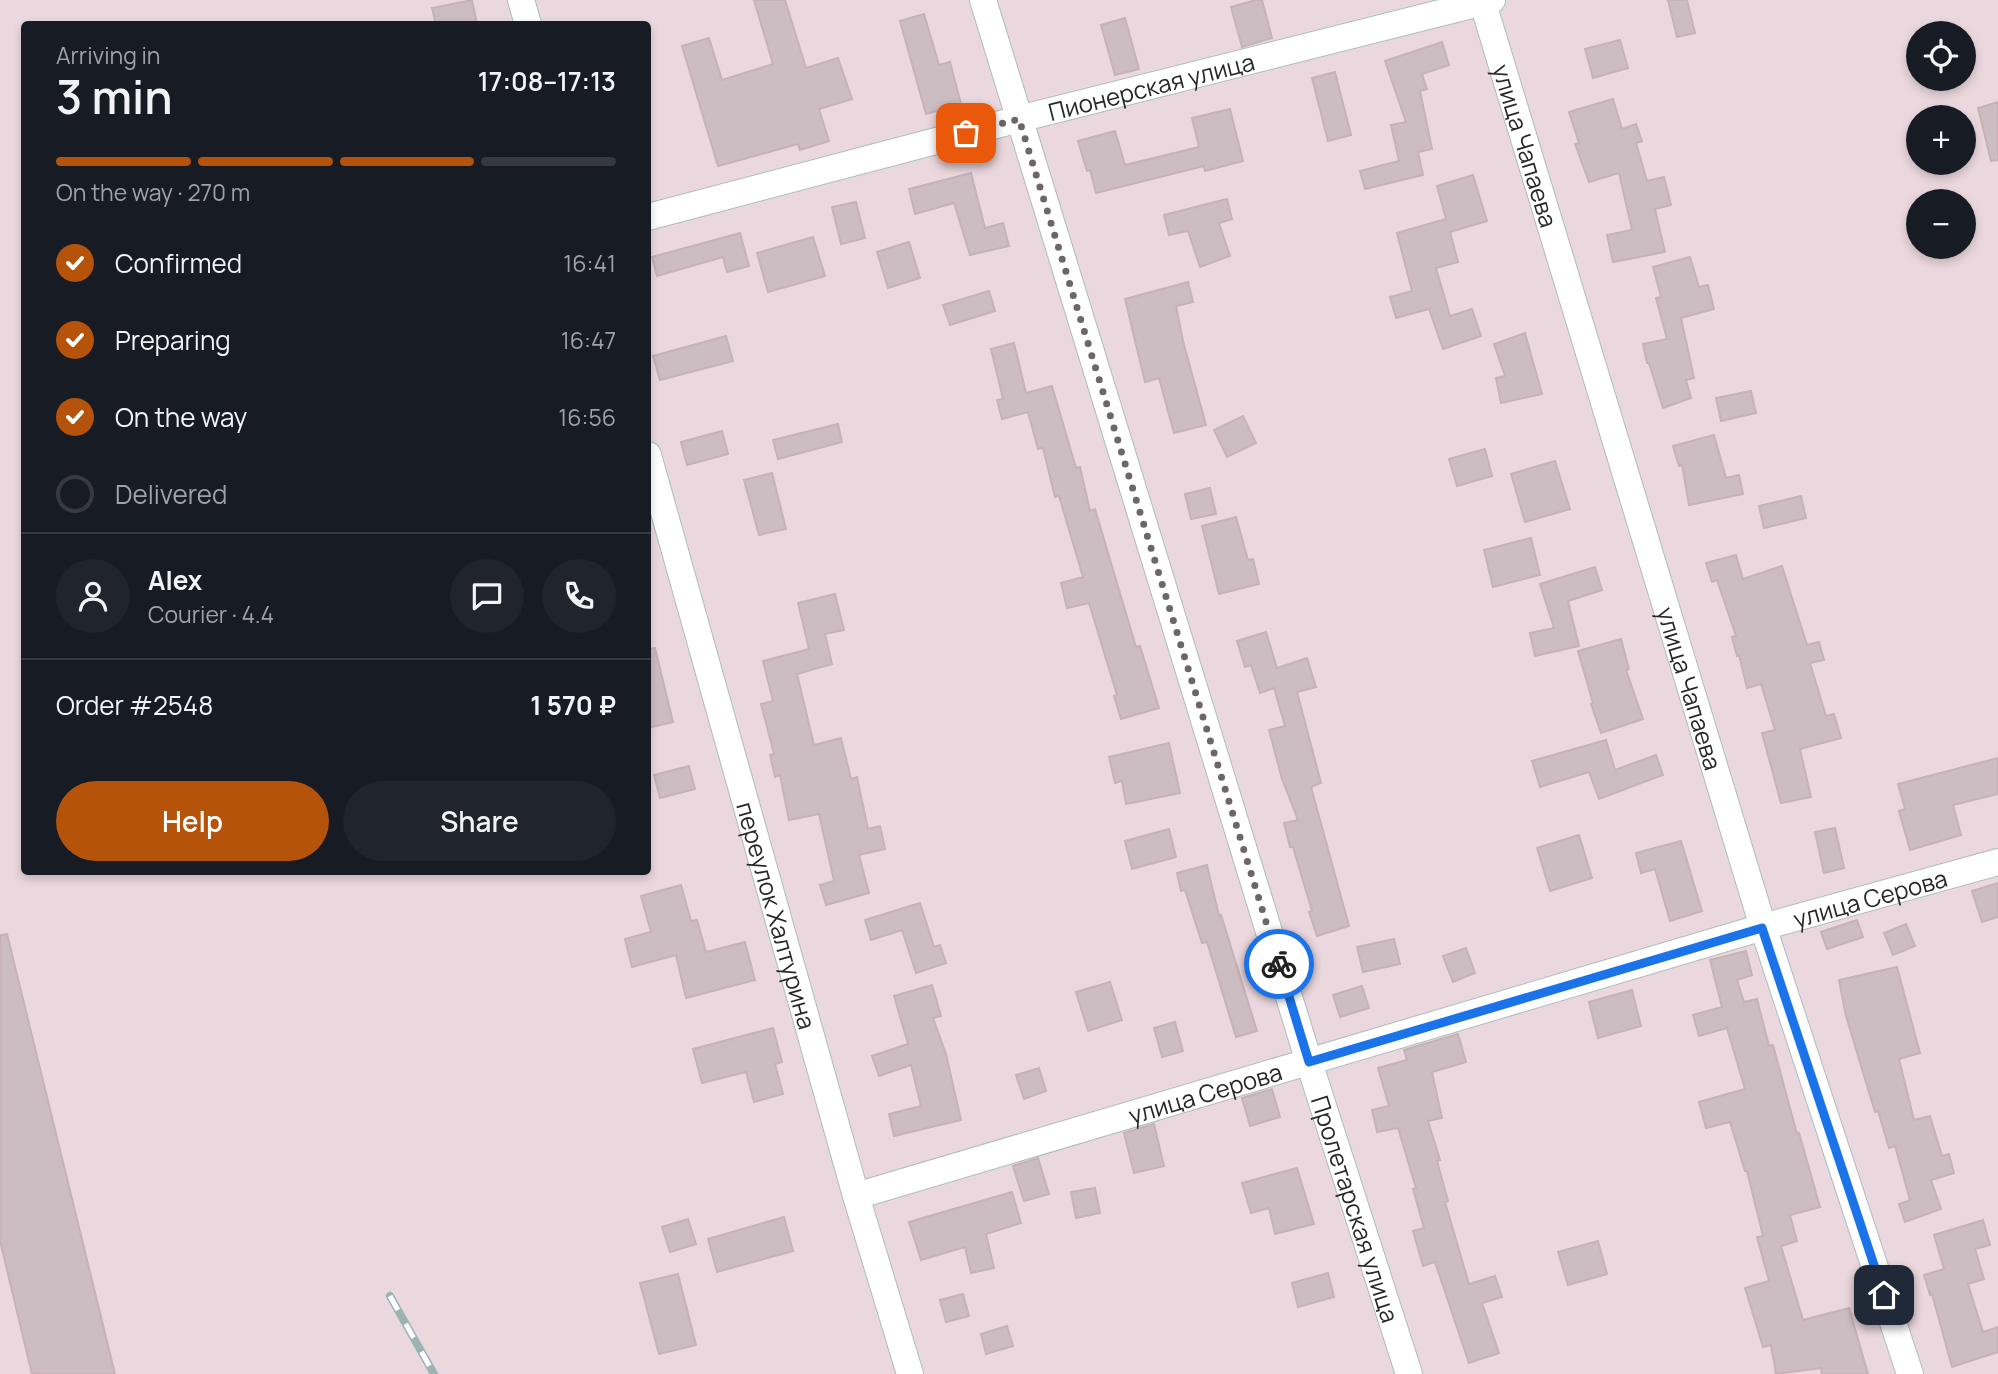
<!DOCTYPE html>
<meta charset="utf-8">
<style>
body{margin:0;font-family:Manrope,sans-serif;background:#20242c;color:#f1f3f6;height:100vh;display:flex;flex-direction:column;font-size:26px;white-space:nowrap}
*{box-sizing:border-box;margin:0}
p{font-size:23px;color:#9ea1a6}
.icon{flex:none;width:38px;height:38px;fill:none;stroke:currentColor;stroke-width:2;stroke-linecap:round;stroke-linejoin:round}
.map{position:relative;flex:1;overflow:hidden}
.details{position:absolute;left:21px;top:21px;width:630px;height:854px;display:flex;flex-direction:column;background:#171b24;border-radius:7px;box-shadow:0 4px 10px #0003}
.details>*{flex:none}
.controls{position:absolute;left:1906px;top:21px;display:grid;gap:14px}
.controls a{display:grid;place-items:center;width:70px;height:70px;border-radius:50%;background:#171b24;box-shadow:0 4px 10px #0003;font-size:35px}
.pin{position:absolute;display:grid;place-items:center;width:60px;height:60px;color:#fff;margin:-30px;border-radius:14px;box-shadow:0 4px 10px #0006}
.courier{position:absolute;display:grid;place-items:center;width:70px;height:70px;margin:-35px;border:5px solid #1a73e8;border-radius:50%;background:#fff;color:#222;box-shadow:0 2px 9px #0007}
.head em{font-style:normal;font-weight:600}
.head div{display:flex;flex-direction:column-reverse}
.head{display:flex;align-items:center;justify-content:space-between;height:119px;padding:0 35px}
h1{font-size:46px;font-weight:600;line-height:52px}
.bar{display:grid;grid-template-columns:repeat(4,1fr);gap:10px 7px;align-content:center;height:84px;padding:0 35px}
.bar i{height:9px;border-radius:5px;background:#363941}
.bar .current{background:#b45309}
.bar p{grid-column:span 4}
.line{display:flex;align-items:center;gap:18px;padding:0 35px;border-top:2px solid #363941}
.line div{flex:1}
.round{display:grid;place-items:center;flex:none;width:74px;height:74px;border-radius:37px;background:#20242c}
ol{padding:0 35px;list-style:none}
li{display:flex;align-items:center;gap:21px;height:77px}
li p{margin-inline-start:auto}
li .icon{padding:7px;border-radius:50%;background:#b45309;color:#fff;stroke-width:4}
li:last-child{color:#9ea1a6}
li i{width:38px;height:38px;border:4px solid #363941;border-radius:50%}
.button{display:flex;gap:14px;margin-top:auto;padding:14px 35px}
.button a{flex:1;height:80px;border-radius:42px;background:#b45309;color:#fff;font-size:28px;font-weight:600;line-height:80px;text-align:center}
.button a+a{background:#20242c;color:#f1f3f6}
.map>svg:first-child{display:block}
.building{fill:#ccbdc2;stroke:#c6b2b7;stroke-width:2}
.lines{fill:none;stroke-linecap:round;stroke-linejoin:round}
.minor-casing{stroke:#adbdbc;stroke-width:28}
.minor{stroke:#fff;stroke-width:26}
.rail-casing{stroke:#9bb3b3;stroke-width:8}
.rail{stroke:#fff;stroke-width:5;stroke-dasharray:16;stroke-linecap:butt}
.done{stroke:#6c6668;stroke-width:7;stroke-dasharray:0 12.6}
.route{stroke:#1a73e8;stroke-width:9}
.labels{text-anchor:middle;dominant-baseline:central;stroke-width:7;stroke-linejoin:round;paint-order:stroke}
.street-label{font-size:24px;fill:#282828;stroke:#fff}
</style>
<div class="map">
<svg width="1998" height="1374" viewBox="0 0 1998 1374">
<rect width="100%" height="100%" fill="#ebd8de"/>
<g class="building">
<path d="M 472,0 L 477,24 L 436,24 L 432,8 Z"/>
<path d="M 754,0 L 785,0 L 806,68 L 838,58 L 852,99 L 819,109 L 829,141 L 800,150 L 798,144 L 718,166 L 682,46 L 709,38 L 722,80 L 773,64 Z"/>
<path d="M 1256,0 L 1262,0 L 1272,38 L 1242,47 L 1231,7 Z"/>
<path d="M 1668,0 L 1687,0 L 1695,33 L 1677,37 Z"/>
<path d="M 924,14 L 939,65 L 950,62 L 961,104 L 926,114 L 900,21 Z"/>
<path d="M 1125,18 L 1139,69 L 1115,75 L 1101,25 Z"/>
<path d="M 1620,40 L 1628,68 L 1593,78 L 1585,49 Z"/>
<path d="M 1442,42 L 1449,65 L 1422,74 L 1427,89 L 1420,91 L 1432,149 L 1418,152 L 1423,175 L 1365,189 L 1360,171 L 1399,161 L 1391,125 L 1406,122 L 1385,61 Z"/>
<path d="M 1335,72 L 1351,135 L 1328,141 L 1312,78 Z"/>
<path d="M 1613,99 L 1622,129 L 1636,124 L 1642,141 L 1636,143 L 1647,181 L 1664,177 L 1671,205 L 1655,209 L 1665,252 L 1613,262 L 1607,235 L 1632,230 L 1619,173 L 1589,182 L 1575,144 L 1579,143 L 1569,112 Z"/>
<path d="M 1998,102 L 1998,160 L 1991,161 L 1978,108 Z"/>
<path d="M 1230,109 L 1243,161 L 1205,171 L 1204,166 L 1096,193 L 1090,170 L 1087,171 L 1078,141 L 1115,131 L 1125,165 L 1199,147 L 1192,118 Z"/>
<path d="M 971,173 L 985,228 L 1003,223 L 1009,246 L 970,255 L 954,203 L 915,214 L 909,189 Z"/>
<path d="M 1473,175 L 1487,221 L 1450,232 L 1458,262 L 1436,268 L 1450,316 L 1472,309 L 1481,336 L 1443,349 L 1429,309 L 1396,318 L 1390,297 L 1412,291 L 1397,233 L 1446,219 L 1437,186 Z"/>
<path d="M 1227,199 L 1232,219 L 1219,223 L 1230,256 L 1200,267 L 1188,231 L 1169,235 L 1164,215 Z"/>
<path d="M 856,202 L 865,238 L 841,244 L 832,207 Z"/>
<path d="M 740,233 L 749,266 L 727,272 L 723,257 L 657,276 L 652,257 Z"/>
<path d="M 813,237 L 825,276 L 768,292 L 757,253 Z"/>
<path d="M 909,242 L 920,278 L 888,288 L 877,252 Z"/>
<path d="M 1690,257 L 1699,287 L 1708,285 L 1714,309 L 1681,318 L 1694,378 L 1686,380 L 1691,398 L 1663,408 L 1649,363 L 1647,363 L 1643,344 L 1667,339 L 1656,298 L 1661,297 L 1653,267 Z"/>
<path d="M 1188,282 L 1193,302 L 1176,306 L 1183,341 L 1206,425 L 1174,433 L 1159,378 L 1145,382 L 1125,299 Z"/>
<path d="M 989,291 L 995,311 L 950,325 L 943,305 Z"/>
<path d="M 1525,333 L 1542,394 L 1501,403 L 1496,378 L 1505,376 L 1494,344 Z"/>
<path d="M 726,336 L 733,361 L 660,380 L 653,356 Z"/>
<path d="M 1014,343 L 1026,393 L 1052,386 L 1076,468 L 1080,467 L 1090,511 L 1095,509 L 1136,647 L 1140,646 L 1159,708 L 1121,719 L 1114,696 L 1117,695 L 1089,603 L 1067,608 L 1061,583 L 1083,577 L 1059,496 L 1055,497 L 1043,448 L 1038,449 L 1028,412 L 1002,419 L 997,400 L 1003,399 L 991,349 Z"/>
<path d="M 1751,391 L 1756,413 L 1721,421 L 1716,398 Z"/>
<path d="M 1243,416 L 1256,443 L 1227,457 L 1214,430 Z"/>
<path d="M 838,424 L 842,442 L 778,459 L 773,440 Z"/>
<path d="M 722,431 L 728,454 L 687,465 L 681,442 Z"/>
<path d="M 1714,435 L 1726,478 L 1739,475 L 1743,494 L 1689,505 L 1682,465 L 1679,466 L 1673,446 Z"/>
<path d="M 1485,449 L 1492,476 L 1457,486 L 1449,459 Z"/>
<path d="M 1555,461 L 1570,509 L 1525,522 L 1511,474 Z"/>
<path d="M 772,473 L 786,529 L 759,535 L 744,480 Z"/>
<path d="M 1210,488 L 1216,514 L 1191,519 L 1185,494 Z"/>
<path d="M 1801,496 L 1806,518 L 1764,528 L 1759,506 Z"/>
<path d="M 1236,517 L 1248,560 L 1253,559 L 1259,584 L 1219,594 L 1202,526 Z"/>
<path d="M 1531,538 L 1540,575 L 1493,587 L 1484,550 Z"/>
<path d="M 1736,555 L 1743,579 L 1782,566 L 1807,645 L 1819,642 L 1824,660 L 1810,663 L 1826,716 L 1834,714 L 1841,738 L 1800,749 L 1811,797 L 1781,803 L 1762,733 L 1775,730 L 1761,684 L 1747,688 L 1739,655 L 1737,656 L 1732,637 L 1736,636 L 1717,580 L 1712,582 L 1706,563 Z"/>
<path d="M 1595,567 L 1602,590 L 1568,601 L 1579,646 L 1535,656 L 1530,633 L 1554,628 L 1540,584 Z"/>
<path d="M 835,594 L 844,630 L 825,634 L 832,664 L 797,674 L 814,745 L 841,738 L 851,779 L 857,777 L 868,829 L 880,826 L 885,849 L 859,855 L 869,893 L 826,905 L 820,885 L 834,881 L 819,814 L 789,820 L 780,775 L 775,777 L 770,755 L 774,754 L 761,704 L 773,701 L 763,661 L 809,649 L 798,603 Z"/>
<path d="M 1266,632 L 1277,668 L 1307,658 L 1316,687 L 1297,692 L 1321,783 L 1311,787 L 1349,926 L 1317,936 L 1309,912 L 1312,911 L 1293,847 L 1290,847 L 1284,823 L 1298,820 L 1282,779 L 1269,730 L 1285,726 L 1274,688 L 1260,693 L 1251,665 L 1245,667 L 1237,641 Z"/>
<path d="M 1621,639 L 1629,669 L 1626,670 L 1643,719 L 1601,733 L 1591,704 L 1593,703 L 1578,651 Z"/>
<path d="M 655,648 L 673,722 L 648,728 L 648,649 Z"/>
<path d="M 1606,740 L 1615,770 L 1656,755 L 1663,775 L 1599,799 L 1589,772 L 1540,787 L 1532,761 Z"/>
<path d="M 1169,743 L 1180,793 L 1126,804 L 1122,781 L 1115,783 L 1109,757 Z"/>
<path d="M 1998,758 L 1998,794 L 1953,805 L 1961,835 L 1910,850 L 1899,811 L 1905,809 L 1898,784 Z"/>
<path d="M 689,766 L 695,789 L 660,798 L 654,775 Z"/>
<path d="M 1835,828 L 1844,868 L 1824,873 L 1815,832 Z"/>
<path d="M 1169,829 L 1176,857 L 1132,869 L 1125,841 Z"/>
<path d="M 1579,835 L 1592,878 L 1550,891 L 1537,848 Z"/>
<path d="M 1681,841 L 1702,911 L 1670,921 L 1655,869 L 1641,873 L 1636,853 Z"/>
<path d="M 1207,865 L 1219,916 L 1221,915 L 1257,1031 L 1236,1037 L 1207,942 L 1202,943 L 1185,890 L 1181,891 L 1177,873 Z"/>
<path d="M 1998,883 L 1998,917 L 1982,922 L 1972,891 Z"/>
<path d="M 681,885 L 691,921 L 697,920 L 706,952 L 745,942 L 755,980 L 686,998 L 676,955 L 632,967 L 625,939 L 651,932 L 641,896 Z"/>
<path d="M 920,903 L 934,947 L 940,945 L 946,963 L 916,973 L 902,930 L 871,940 L 865,920 Z"/>
<path d="M 1857,920 L 1863,937 L 1827,949 L 1821,932 Z"/>
<path d="M 1906,924 L 1915,946 L 1893,955 L 1884,933 Z"/>
<path d="M 7,934 L 115,1374 L 32,1374 L 0,1241 L 0,935 Z"/>
<path d="M 1394,939 L 1400,964 L 1363,972 L 1357,947 Z"/>
<path d="M 1466,948 L 1475,973 L 1453,982 L 1443,956 Z"/>
<path d="M 1746,951 L 1752,975 L 1737,980 L 1744,1002 L 1757,999 L 1769,1046 L 1773,1045 L 1797,1134 L 1799,1133 L 1820,1207 L 1790,1215 L 1797,1241 L 1781,1246 L 1803,1320 L 1849,1308 L 1868,1374 L 1822,1374 L 1821,1368 L 1776,1374 L 1771,1345 L 1763,1347 L 1745,1288 L 1769,1281 L 1757,1237 L 1763,1236 L 1747,1171 L 1745,1171 L 1730,1122 L 1706,1128 L 1699,1102 L 1745,1089 L 1727,1028 L 1699,1036 L 1693,1015 L 1722,1007 L 1710,960 Z"/>
<path d="M 1897,967 L 1920,1053 L 1899,1059 L 1914,1120 L 1930,1116 L 1942,1156 L 1949,1154 L 1954,1173 L 1931,1180 L 1941,1209 L 1905,1222 L 1899,1204 L 1910,1200 L 1895,1146 L 1889,1148 L 1878,1111 L 1875,1112 L 1846,1016 L 1839,980 Z"/>
<path d="M 1110,982 L 1122,1020 L 1088,1031 L 1076,992 Z"/>
<path d="M 932,985 L 941,1016 L 933,1018 L 946,1054 L 961,1120 L 894,1136 L 889,1114 L 921,1106 L 911,1065 L 879,1076 L 872,1056 L 908,1044 L 894,996 Z"/>
<path d="M 1362,986 L 1369,1008 L 1340,1017 L 1333,995 Z"/>
<path d="M 1632,990 L 1641,1026 L 1598,1038 L 1589,1002 Z"/>
<path d="M 1175,1022 L 1183,1051 L 1162,1057 L 1154,1028 Z"/>
<path d="M 773,1028 L 782,1062 L 775,1064 L 783,1094 L 754,1102 L 746,1072 L 702,1083 L 693,1049 Z"/>
<path d="M 1458,1034 L 1466,1062 L 1432,1072 L 1442,1118 L 1428,1121 L 1440,1160 L 1437,1161 L 1448,1201 L 1445,1202 L 1469,1284 L 1495,1276 L 1502,1297 L 1482,1303 L 1499,1353 L 1469,1363 L 1435,1262 L 1423,1266 L 1413,1231 L 1424,1228 L 1413,1189 L 1416,1188 L 1398,1128 L 1377,1132 L 1372,1110 L 1389,1106 L 1378,1068 L 1407,1060 L 1404,1050 Z"/>
<path d="M 1039,1068 L 1046,1091 L 1024,1099 L 1016,1075 Z"/>
<path d="M 1272,1089 L 1280,1117 L 1250,1126 L 1242,1098 Z"/>
<path d="M 1154,1124 L 1164,1166 L 1134,1173 L 1124,1133 Z"/>
<path d="M 1038,1158 L 1049,1194 L 1024,1201 L 1013,1166 Z"/>
<path d="M 1297,1168 L 1314,1224 L 1275,1234 L 1269,1208 L 1251,1213 L 1242,1183 Z"/>
<path d="M 1095,1188 L 1100,1213 L 1076,1218 L 1071,1192 Z"/>
<path d="M 1012,1192 L 1021,1223 L 986,1234 L 994,1268 L 971,1273 L 965,1247 L 921,1260 L 909,1222 Z"/>
<path d="M 784,1217 L 793,1251 L 717,1272 L 708,1239 Z"/>
<path d="M 688,1219 L 696,1244 L 670,1252 L 662,1227 Z"/>
<path d="M 1983,1220 L 1990,1245 L 1975,1249 L 1984,1279 L 1968,1284 L 1983,1332 L 1998,1327 L 1998,1352 L 1952,1367 L 1932,1294 L 1930,1295 L 1924,1275 L 1944,1269 L 1934,1235 Z"/>
<path d="M 1598,1241 L 1607,1274 L 1568,1285 L 1558,1252 Z"/>
<path d="M 1328,1273 L 1334,1297 L 1298,1307 L 1292,1283 Z"/>
<path d="M 678,1274 L 696,1345 L 659,1354 L 640,1283 Z"/>
<path d="M 963,1294 L 969,1316 L 946,1322 L 940,1300 Z"/>
<path d="M 1007,1326 L 1013,1346 L 986,1354 L 981,1334 Z"/>
</g>
<g class="lines">
<g class="minor-casing">
<g id="minor">
<path d="M 521,0 L 528,24"/>
<path id="s1" d="M 983,0 L 1309,1062 L 1409,1374"/>
<path id="s2" d="M 1482,0 L 1763,927 L 1910,1374"/>
<path id="s3" d="M 648,217 L 1019,119 L 1492,0"/>
<path id="s4" d="M 648,455 L 856,1196 L 910,1374"/>
<path id="s5" d="M 856,1196 L 1763,927 L 1998,862"/>
</g>
</g>
<use href="#minor" class="minor"/>
<g class="rail-casing">
<path id="rail" d="M 390,1296 L 434,1374"/>
</g>
<use href="#rail" class="rail"/>
</g>
<g class="lines">
<path class="done" d="M 966,133 L 1019,119 L 1279,964"/>
<path class="route" d="M 1279,964 L 1309,1062 L 1762,928 L 1884,1295"/>
</g>
<g class="labels">
<g class="street-label">
<text stroke="none"><textPath href="#s3" startOffset="520">Пионерская улица</textPath></text>
<text stroke="none"><textPath href="#s2" startOffset="152">улица Чапаева</textPath></text>
<text stroke="none"><textPath href="#s2" startOffset="719">улица Чапаева</textPath></text>
<text stroke="none"><textPath href="#s5" startOffset="1057">улица Серова</textPath></text>
<text stroke="none"><textPath href="#s4" startOffset="478">переулок Халтурина</textPath></text>
<text stroke="none"><textPath href="#s5" startOffset="364">улица Серова</textPath></text>
<text stroke="none"><textPath href="#s1" startOffset="1265">Пролетарская улица</textPath></text>
</g>
</g>
</svg>
<div class="controls">
<a><svg class="icon" aria-label="locate" viewBox="0 0 24 24"><circle cx="12" cy="12" r="6"/><path d="M12 2v4M12 18v4M2 12h4M18 12h4"/></svg></a>
<a>+</a>
<a>−</a>
</div>
<div class="pin" style="left:966px;top:133px;background:#ea580c"><svg class="icon" aria-label="bag" viewBox="0 0 24 24"><path d="M5 8h14l-1 12H6zM9 8a3 3 0 0 1 6 0"/></svg></div>
<div class="pin" style="left:1884px;top:1295px;background:#1f2937"><svg class="icon" aria-label="home" viewBox="0 0 24 24"><path d="M3 11l9-7 9 7M6 9v11h12V9"/></svg></div>
<div class="courier" style="left:1279px;top:964px"><svg class="icon" aria-label="bike" viewBox="0 0 24 24"><circle cx="6" cy="16" r="4"/><circle cx="18" cy="16" r="4"/><path d="M6 16l4-8h5l3 8M10 8l3 8H6M13 5h3"/></svg></div>
<section class="details">
<div class="head"><div><h1>3 min</h1><p>Arriving in</p></div><em>17:08–17:13</em></div>
<div class="bar"><i class="current"></i><i class="current"></i><i class="current"></i><i></i><p>On the way · 270 m</p></div>
<ol>
<li><svg class="icon" aria-label="check" viewBox="0 0 24 24"><path d="M5 12l5 5 9-10"/></svg>Confirmed<p>16:41</p></li>
<li><svg class="icon" aria-label="check" viewBox="0 0 24 24"><path d="M5 12l5 5 9-10"/></svg>Preparing<p>16:47</p></li>
<li><svg class="icon" aria-label="check" viewBox="0 0 24 24"><path d="M5 12l5 5 9-10"/></svg>On the way<p>16:56</p></li>
<li><i></i>Delivered</li>
</ol>
<div class="line" style="height:126px"><a class="round"><svg class="icon" aria-label="person" viewBox="0 0 24 24"><circle cx="12" cy="8" r="4"/><path d="M4 21q1-7 8-7t8 7"/></svg></a><div><b>Alex</b><p>Courier · 4.4</p></div><a class="round"><svg class="icon" aria-label="chat" viewBox="0 0 24 24"><path d="M4 5h16v11H9l-5 4z"/></svg></a><a class="round"><svg class="icon" aria-label="phone" viewBox="0 0 24 24"><path d="M5 4h4l2 5-3 2q2 4 5 5l2-3 5 2v4C11 20 4 13 5 4z"/></svg></a></div>
<div class="line" style="height:91px"><div>Order #2548</div><b>1 570 ₽</b></div>
<div class="button"><a>Help</a><a>Share</a></div>
</section>
</div>
